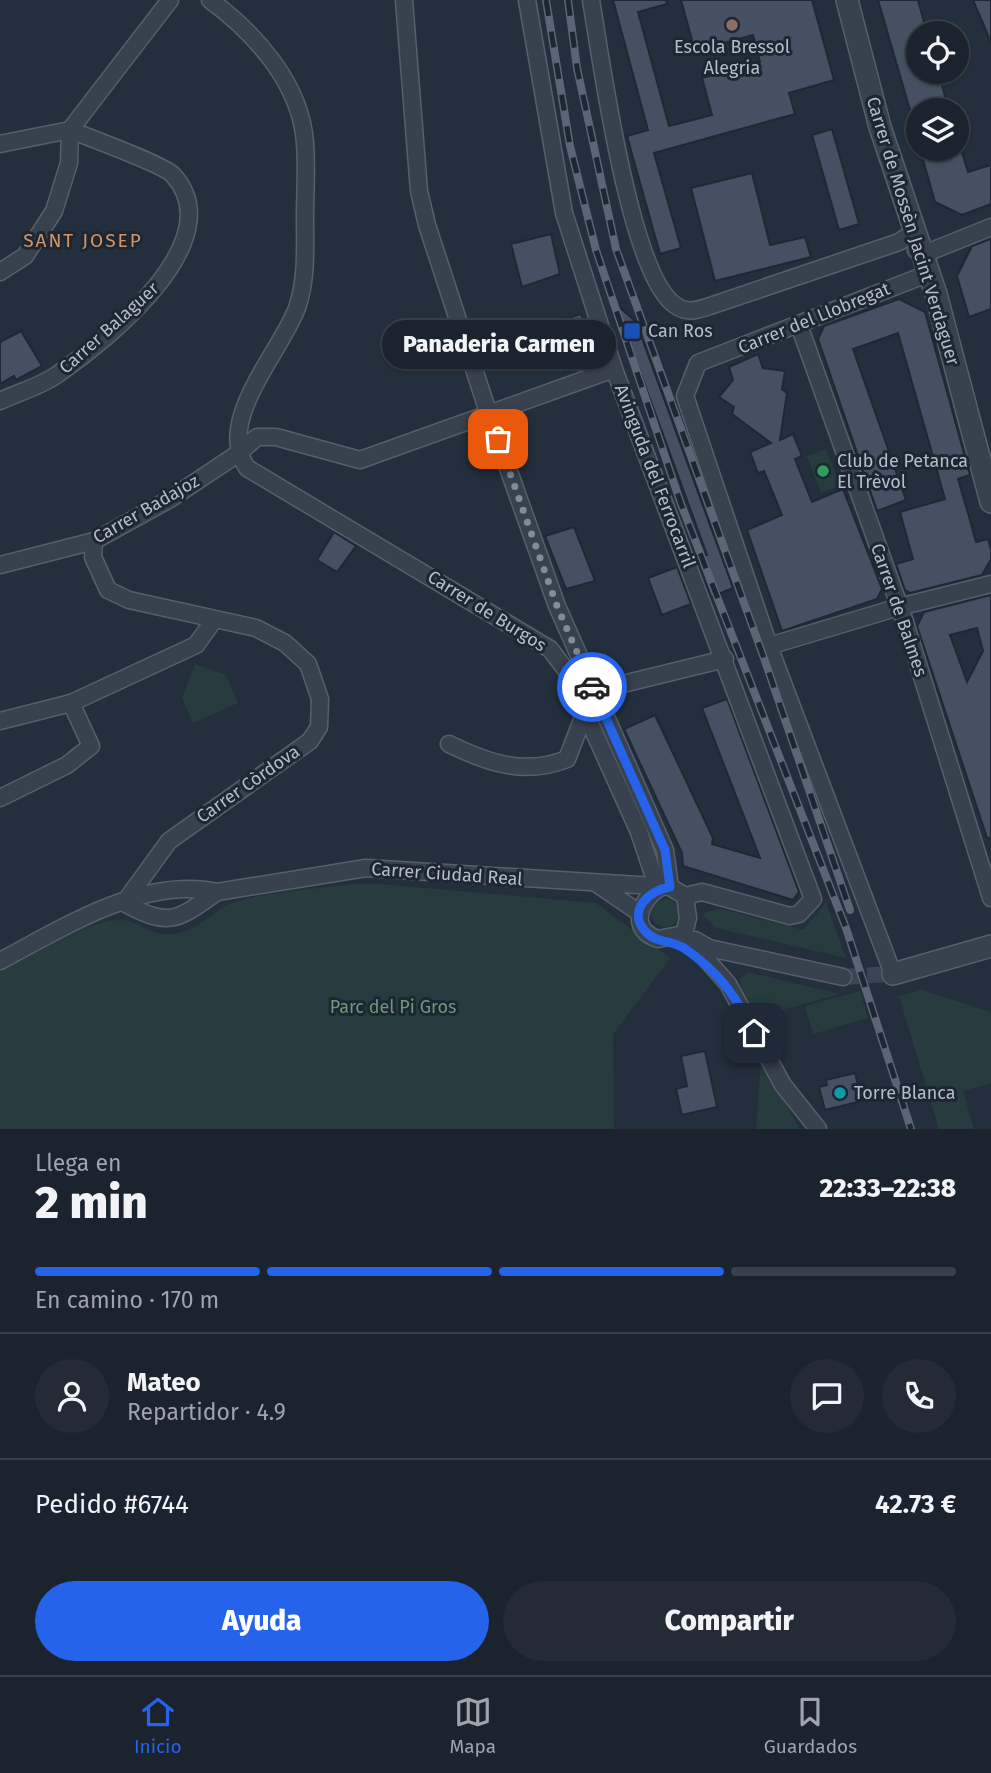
<!DOCTYPE html>
<html lang="es">
<meta charset="utf-8">
<style>
body{margin:0;font-family:"Fira Sans",sans-serif;background:#242b36;color:#f1f3f6;height:100vh;display:flex;flex-direction:column;font-size:26px;white-space:nowrap}
*{box-sizing:border-box;margin:0}
p{font-size:23px;color:#a0a4aa}
.icon{flex:none;width:38px;height:38px;fill:none;stroke:currentColor;stroke-width:2;stroke-linecap:round;stroke-linejoin:round}
.map{position:relative;height:1129px;overflow:hidden}
.details{display:flex;flex-direction:column;background:#1b232e;flex:1}
.details>*{flex:none}
.buttons{position:absolute;left:906px;top:21px;display:grid;gap:14px}
.buttons a{display:grid;place-items:center;width:63px;height:63px;border-radius:50%;background:#1b232e;box-shadow:0 2px 5px #0004,0 0 0 2px #39404a;font-size:35px}
.pin{position:absolute;display:grid;place-items:center;width:60px;height:60px;color:#fff;margin:-30px;border-radius:14px;box-shadow:0 4px 10px #0006}
.courier{position:absolute;display:grid;place-items:center;width:70px;height:70px;margin:-35px;border:5px solid #2563eb;border-radius:50%;background:#fff;color:#222;box-shadow:0 2px 9px #0007}
.bubble{position:absolute;height:49px;border-radius:24px;background:#1b232e;box-shadow:0 2px 5px #0004,0 0 0 2px #39404a;font-size:23px;font-weight:800;line-height:49px;text-align:center}
.head em{font-style:normal;font-weight:800}
.head div{display:flex;flex-direction:column-reverse}
.head{display:flex;align-items:center;justify-content:space-between;height:119px;padding:0 35px}
h1{font-size:46px;font-weight:800;line-height:52px}
.bar{display:grid;grid-template-columns:repeat(4,1fr);gap:10px 7px;align-content:center;height:84px;padding:0 35px}
.bar i{height:9px;border-radius:5px;background:#39404a}
.bar .on{background:#2563eb}
.bar p{grid-column:span 4}
.line{display:flex;align-items:center;gap:18px;padding:0 35px;border-top:2px solid #39404a}
.line div{flex:1}
.round{display:grid;place-items:center;flex:none;width:74px;height:74px;border-radius:37px;background:#242b36}
.action{display:flex;gap:14px;margin-top:auto;padding:14px 35px}
.action a{flex:1;height:80px;border-radius:42px;background:#2563eb;color:#fff;font-size:28px;font-weight:800;line-height:80px;text-align:center}
.action a+a{background:#242b36;color:#f1f3f6}
.dock{display:flex;justify-content:space-around;align-items:center;height:98px;border-top:2px solid #39404a;background:#1b232e;font-size:19px;color:#a0a4aa}
.dock a{display:grid;justify-items:center;gap:4px}
.dock .on{color:#2563eb}
.map>svg:first-child{display:block}
.green{fill:#263c3f}
.building{fill:#455162;stroke:#1f2835;stroke-width:2;fill-rule:evenodd}
.lines{fill:none;stroke-linecap:round;stroke-linejoin:round}
.minor-tunnel{stroke:#3a4453;stroke-width:16;stroke-dasharray:16 8;stroke-linecap:butt}
.minor-casing{stroke:#565f6c;stroke-width:19}
.tertiary-casing{stroke:#565f6c;stroke-width:24}
.minor{stroke:#38414e;stroke-width:16}
.tertiary{stroke:#38414e;stroke-width:21}
.rail-casing{stroke:#5a6575;stroke-width:8}
.rail{stroke:#1d2633;stroke-width:5;stroke-dasharray:16;stroke-linecap:butt}
.done{stroke:#828b98;stroke-width:7;stroke-dasharray:0 12.6}
.route{stroke:#2563eb;stroke-width:9}
.education-dot{fill:#8d6e63;stroke:#1d2633;stroke-width:2.5}
.transit-dot{fill:#1a4fb4;stroke:#1d2633;stroke-width:2.5}
.leisure-dot{fill:#2e9e5b;stroke:#1d2633;stroke-width:2.5}
.culture-dot{fill:#0f9aa8;stroke:#1d2633;stroke-width:2.5}
.labels{text-anchor:middle;dominant-baseline:central;stroke-width:6;stroke-linejoin:round;paint-order:stroke}
.poi-label{font-size:18px;fill:#b4bcc9;stroke:#1d2633;text-anchor:start}
.street-label{font-size:18px;fill:#b4bcc9;stroke:#1d2633}
.park-label{font-size:18px;fill:#6b9a76;stroke:#1d2633}
.neighbourhood-label{font-size:19px;letter-spacing:2px;fill:#d59563;stroke:#1d2633}
</style>
<div class="map">
<svg width="991" height="1129" viewBox="0 0 991 1129">
<rect width="100%" height="100%" fill="#242f3e"/>
<g class="green">
<path d="M 826,449 L 840,486 L 821,493 L 807,456 Z"/>
<path d="M 195,664 L 226,675 L 238,703 L 193,723 L 182,698 Z"/>
<path d="M 354,884 L 380,884 L 596,903 L 670,958 L 613,1034 L 614,1129 L 0,1129 L 0,969 C 34,953 82,922 119,920 C 137,919 151,936 170,934 C 194,933 206,917 226,906 C 251,893 324,888 354,884 Z"/>
<circle cx="665" cy="913" r="14"/>
<path d="M 826,903 L 846,958 L 716,928 L 704,916 L 705,912 L 721,909 L 803,930 Z"/>
<path d="M 747,973 L 751,973 L 841,994 L 756,1017 L 741,988 L 740,979 Z"/>
<path d="M 922,990 L 991,1012 L 991,1083 L 963,1091 L 974,1129 L 939,1129 L 899,996 Z"/>
<path d="M 860,991 L 868,1018 L 813,1034 L 805,1006 Z"/>
<path d="M 761,1062 L 800,1129 L 756,1129 Z"/>
</g>
<g class="building">
<path d="M 613,0 L 666,0 L 667,4 L 638,12 L 669,126 L 712,115 L 702,78 L 760,62 L 753,35 L 695,51 L 681,0 L 812,0 L 834,80 L 789,93 L 795,114 L 654,153 L 681,248 L 660,254 L 627,136 L 648,130 Z"/>
<path d="M 878,0 L 918,0 L 927,33 L 919,33 L 919,72 L 938,72 L 949,110 L 910,110 Z"/>
<path d="M 973,0 L 991,0 L 991,42 Z"/>
<path d="M 832,129 L 859,224 L 839,230 L 812,135 Z"/>
<path d="M 920,149 L 961,149 L 968,172 L 991,165 L 991,204 L 962,215 L 935,202 Z"/>
<path d="M 752,173 L 770,245 L 805,237 L 811,257 L 715,281 L 691,188 Z"/>
<path d="M 551,234 L 560,274 L 522,287 L 511,244 Z"/>
<path d="M 991,239 L 991,309 L 969,317 L 957,276 L 972,246 Z"/>
<path d="M 899,299 L 925,312 L 970,475 L 958,479 L 968,513 L 976,542 L 988,539 L 991,550 L 991,559 L 982,575 L 910,593 L 905,590 L 896,564 L 913,559 L 900,512 L 945,499 L 898,333 L 853,349 L 906,500 L 877,511 L 818,339 L 824,326 Z"/>
<path d="M 615,303 L 636,322 L 733,588 L 711,597 L 697,559 L 707,555 Z"/>
<path d="M 581,314 L 598,357 L 574,366 L 555,322 Z"/>
<path d="M 21,331 L 42,366 L 16,380 L 14,376 L 0,384 L 0,342 Z"/>
<path d="M 758,354 L 763,368 L 785,371 L 782,389 L 787,393 L 780,440 L 793,434 L 802,456 L 795,459 L 812,502 L 843,489 L 882,589 L 877,599 L 782,631 L 747,530 L 782,515 L 764,471 L 758,473 L 750,452 L 771,443 L 732,414 L 734,407 L 719,397 L 733,380 L 729,367 Z"/>
<path d="M 574,527 L 595,581 L 566,589 L 545,536 Z"/>
<path d="M 334,532 L 356,546 L 337,572 L 317,560 Z"/>
<path d="M 677,567 L 691,604 L 662,615 L 648,578 Z"/>
<path d="M 991,595 L 991,838 L 987,838 L 917,626 L 924,612 ZM 977,628 L 983,651 L 967,682 L 950,635 Z"/>
<path d="M 727,699 L 799,892 L 793,900 L 683,866 L 682,853 L 624,729 L 655,715 L 713,838 L 712,844 L 760,858 L 702,708 Z"/>
<path d="M 705,1051 L 717,1107 L 682,1115 L 676,1089 L 687,1086 L 681,1056 Z"/>
<path d="M 855,1073 L 862,1101 L 825,1110 L 819,1087 L 827,1085 L 826,1080 Z"/>
</g>
<g class="lines">
<path class="minor-tunnel" d="M 843,977 L 893,974"/>
<g class="minor-casing">
<g id="minor">
<path d="M 210,0 C 255,33 301,84 305,143 C 307,168 305,193 305,218 C 305,248 307,279 297,308 C 280,353 215,421 247,468 L 550,649 L 566,670 L 639,832 L 658,889"/>
<path d="M 404,0 L 419,191 L 427,225 L 489,415 L 557,606 L 665,850 L 670,887"/>
<path d="M 527,0 L 564,213 L 614,369 L 813,899 L 799,914 L 790,916 L 702,892 L 685,896"/>
<path d="M 591,0 C 601,59 630,275 675,305 C 687,314 698,310 710,306 L 899,242 L 914,232"/>
<path d="M 0,144 L 70,130"/>
<path d="M 916,250 L 924,254 L 991,227"/>
<path d="M 0,272 L 25,256 L 54,211 L 69,163 L 70,130 L 170,0"/>
<path d="M 799,325 L 904,619 L 991,898"/>
<path d="M 0,401 C 19,392 42,386 58,374 C 107,340 233,240 173,175 C 164,165 88,137 70,130"/>
<path d="M 94,541 L 93,557 L 108,590 L 129,600 L 256,628 L 285,643 L 308,664 L 320,699 L 319,727 L 310,741 L 169,841 L 124,903"/>
<path d="M 0,565 L 94,541 L 170,499 L 239,453 L 257,437 L 276,437 L 360,460 L 614,369"/>
<path d="M 769,646 L 899,607 L 991,584"/>
<path d="M 594,691 L 725,659"/>
<path d="M 0,721 L 71,703 L 196,645 L 214,620"/>
<path d="M 449,744 C 488,763 525,776 567,759 L 584,715"/>
<path d="M 0,798 L 67,765 L 91,746 L 71,703"/>
<path d="M 597,884 L 638,912"/>
<path d="M 658,889 C 639,901 629,930 658,939 L 684,934"/>
<path d="M 124,903 C 170,928 177,920 217,892"/>
<path d="M 684,934 L 728,984 L 783,1085 L 818,1129"/>
<path d="M 695,940 L 709,948 L 843,977"/>
<path d="M 0,961 C 63,928 143,876 217,892 L 366,868 L 670,887 L 685,896 L 688,918 L 684,934"/>
<path d="M 893,974 L 769,646 L 685,396 L 698,363 L 930,273"/>
</g>
</g>
<g class="tertiary-casing">
<g id="tertiary">
<path d="M 847,0 L 880,127 L 936,294 L 991,502"/>
<path d="M 893,974 L 991,946"/>
</g>
</g>
<use href="#minor" class="minor"/>
<use href="#tertiary" class="tertiary"/>
<g class="rail-casing">
<g id="rail">
<path d="M 546,0 L 570,146 L 596,250 L 681,504 L 846,928 L 911,1129"/>
<path d="M 568,0 L 577,68 L 616,249 L 765,661 L 850,910"/>
</g>
</g>
<use href="#rail" class="rail"/>
</g>
<g class="lines">
<path class="done" d="M 498,439 L 557,606 L 592,687"/>
<path class="route" d="M 592,687 L 665,850 L 670,887 C 649,890 627,911 645,931 C 655,943 671,940 684,948 C 719,972 736,996 754,1033"/>
</g>
<circle class="education-dot" cx="732" cy="25" r="7"/>
<rect class="transit-dot" x="623" y="322" width="18" height="18" rx="3.5"/>
<circle class="leisure-dot" cx="823" cy="471" r="7"/>
<circle class="culture-dot" cx="840" cy="1093" r="7"/>
<g class="labels">
<g class="poi-label">
<text x="732" y="47" text-anchor="middle">Escola Bressol<tspan x="732" dy="21">Alegria</tspan></text>
<text x="648" y="331">Can Ros</text>
<text x="837" y="461">Club de Petanca<tspan x="837" dy="21">El Trèvol</tspan></text>
<text x="854" y="1093">Torre Blanca</text>
</g>
<g class="street-label">
<text transform="translate(913 231) rotate(73)">Carrer de Mossèn Jacint Verdaguer</text>
<text transform="translate(814 318) rotate(-22)">Carrer del Llobregat</text>
<text transform="translate(109 328) rotate(-42)">Carrer Balaguer</text>
<text transform="translate(655 476) rotate(69)">Avinguda del Ferrocarril</text>
<text transform="translate(146 509) rotate(-30)">Carrer Badajoz</text>
<text transform="translate(899 610) rotate(71)">Carrer de Balmes</text>
<text transform="translate(487 611) rotate(32)">Carrer de Burgos</text>
<text transform="translate(248 784) rotate(-35)">Carrer Còrdova</text>
<text transform="translate(447 874) rotate(4)">Carrer Ciudad Real</text>
</g>
<g class="park-label">
<text x="393" y="1007">Parc del Pi Gros</text>
</g>
<g class="neighbourhood-label">
<text x="83" y="240">SANT JOSEP</text>
</g>
</g>
</svg>
<div class="buttons">
<a><svg class="icon" aria-label="locate" viewBox="0 0 24 24"><circle cx="12" cy="12" r="6"/><path d="M12 2v4M12 18v4M2 12h4M18 12h4"/></svg></a>
<a><svg class="icon" aria-label="layers" viewBox="0 0 24 24"><path d="M12 4l9 5-9 5-9-5zM3 14l9 5 9-5"/></svg></a>
</div>
<div class="pin" style="left:498px;top:439px;background:#ea580c"><svg class="icon" aria-label="bag" viewBox="0 0 24 24"><path d="M5 8h14l-1 12H6zM9 8a3 3 0 0 1 6 0"/></svg></div>
<div class="pin" style="left:754px;top:1033px;background:#1f2937"><svg class="icon" aria-label="home" viewBox="0 0 24 24"><path d="M3 11l9-7 9 7M6 9v11h12V9"/></svg></div>
<div class="courier" style="left:592px;top:687px"><svg class="icon" aria-label="car" viewBox="0 0 24 24"><path d="M5 17H2v-5l4-1 3-4h7l3 4 3 1v5h-3M9 17h6M6 11h13"/><circle cx="7" cy="17" r="2"/><circle cx="17" cy="17" r="2"/></svg></div>
<div class="bubble" style="left:382px;top:320px;width:234px">Panaderia Carmen</div>
</div>
<section class="details">
<div class="head"><div><h1>2 min</h1><p>Llega en</p></div><em>22:33–22:38</em></div>
<div class="bar"><i class="on"></i><i class="on"></i><i class="on"></i><i></i><p>En camino · 170 m</p></div>
<div class="line" style="height:126px"><a class="round"><svg class="icon" aria-label="person" viewBox="0 0 24 24"><circle cx="12" cy="8" r="4"/><path d="M4 21q1-7 8-7t8 7"/></svg></a><div><b>Mateo</b><p>Repartidor · 4.9</p></div><a class="round"><svg class="icon" aria-label="chat" viewBox="0 0 24 24"><path d="M4 5h16v11H9l-5 4z"/></svg></a><a class="round"><svg class="icon" aria-label="phone" viewBox="0 0 24 24"><path d="M5 4h4l2 5-3 2q2 4 5 5l2-3 5 2v4C11 20 4 13 5 4z"/></svg></a></div>
<div class="line" style="height:91px"><div>Pedido #6744</div><b>42.73 €</b></div>
<div class="action"><a>Ayuda</a><a>Compartir</a></div>
</section>
<nav class="dock">
<a class="on"><svg class="icon" aria-label="home" viewBox="0 0 24 24"><path d="M3 11l9-7 9 7M6 9v11h12V9"/></svg>Inicio</a>
<a><svg class="icon" aria-label="map" viewBox="0 0 24 24"><path d="M3 6l6-2 6 2 6-2v14l-6 2-6-2-6 2zM9 4v14M15 6v14"/></svg>Mapa</a>
<a><svg class="icon" aria-label="saved" viewBox="0 0 24 24"><path d="M7 4h10v16l-5-4-5 4z"/></svg>Guardados</a>
</nav>
